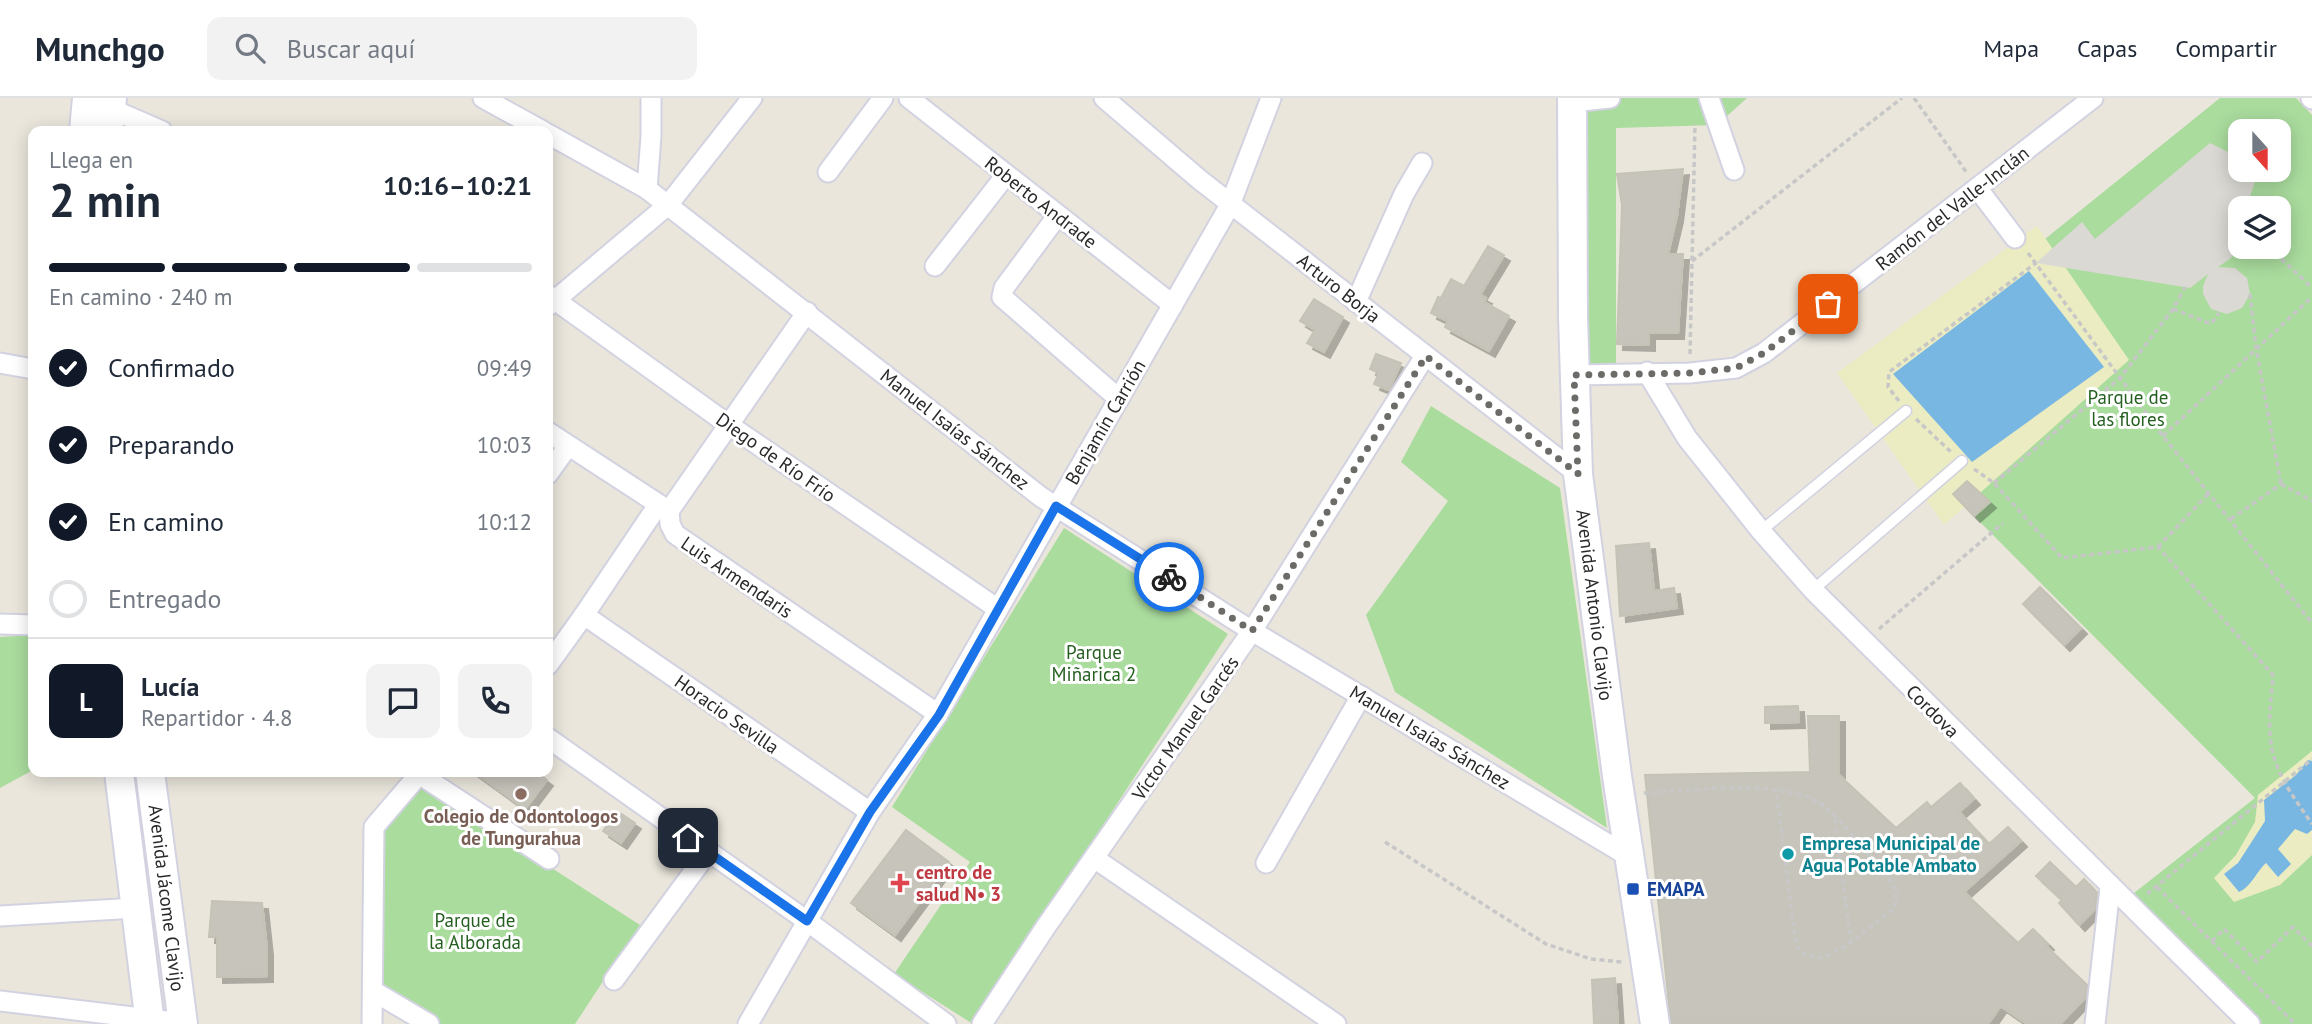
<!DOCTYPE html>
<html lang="es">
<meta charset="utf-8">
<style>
body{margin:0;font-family:"PT Sans",sans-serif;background:#f2f2f3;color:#1f2937;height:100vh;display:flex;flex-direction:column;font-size:26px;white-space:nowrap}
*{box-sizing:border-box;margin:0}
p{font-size:23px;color:#747a83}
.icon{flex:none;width:38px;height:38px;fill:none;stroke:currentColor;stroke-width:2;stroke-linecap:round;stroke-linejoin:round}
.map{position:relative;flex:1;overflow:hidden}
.sheet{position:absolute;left:28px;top:28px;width:525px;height:651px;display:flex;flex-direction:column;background:#fff;border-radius:14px;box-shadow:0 4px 18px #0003}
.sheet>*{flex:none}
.needle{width:46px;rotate:159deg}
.tools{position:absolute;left:2228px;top:21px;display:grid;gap:14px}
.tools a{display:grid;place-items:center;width:63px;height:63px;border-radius:14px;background:#fff;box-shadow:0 4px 18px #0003;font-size:35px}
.pin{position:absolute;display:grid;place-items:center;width:60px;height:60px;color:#fff;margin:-30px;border-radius:14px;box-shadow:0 4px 10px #0006}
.courier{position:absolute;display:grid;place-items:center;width:70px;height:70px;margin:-35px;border:5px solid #1a73e8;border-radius:50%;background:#fff;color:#222;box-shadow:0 2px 9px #0007}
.headline em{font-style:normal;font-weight:800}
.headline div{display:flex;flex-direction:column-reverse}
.headline{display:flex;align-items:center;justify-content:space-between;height:119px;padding:0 21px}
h1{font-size:46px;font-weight:800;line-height:52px}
.bar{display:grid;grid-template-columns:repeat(4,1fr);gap:10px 7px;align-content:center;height:84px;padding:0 21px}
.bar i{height:9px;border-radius:5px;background:#e0e1e3}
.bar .selected{background:#111827}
.bar p{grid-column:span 4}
.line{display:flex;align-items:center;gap:18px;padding:0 21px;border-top:2px solid #e0e1e3}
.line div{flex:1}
.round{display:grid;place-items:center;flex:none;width:74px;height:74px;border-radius:14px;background:#f2f2f3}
ol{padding:0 21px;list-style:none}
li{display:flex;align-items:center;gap:21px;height:77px}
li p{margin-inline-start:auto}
li .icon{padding:7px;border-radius:50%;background:#111827;color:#fff;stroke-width:4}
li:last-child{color:#747a83}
li i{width:38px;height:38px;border:4px solid #e0e1e3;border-radius:50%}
header{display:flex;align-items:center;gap:42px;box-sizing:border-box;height:98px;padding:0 35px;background:#fff;border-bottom:2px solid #e0e1e3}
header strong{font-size:33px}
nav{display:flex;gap:38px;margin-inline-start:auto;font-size:24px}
.search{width:490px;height:63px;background:#f2f2f3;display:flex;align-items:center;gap:18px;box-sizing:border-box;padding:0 24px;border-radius:14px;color:#747a83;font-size:26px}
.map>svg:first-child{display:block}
.green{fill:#aadc9e;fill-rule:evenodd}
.sand{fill:#ececc2}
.plaza{fill:#dbd9d3}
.water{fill:#79b7e3}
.building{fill:#c6c4bb;stroke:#c5c2b6;stroke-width:2;filter:url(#shadow)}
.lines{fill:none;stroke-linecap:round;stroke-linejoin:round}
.lane-casing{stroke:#d2d2e1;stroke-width:13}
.street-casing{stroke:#d2d2e1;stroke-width:23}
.secondary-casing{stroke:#d2d2e1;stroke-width:32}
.path{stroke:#c7c7c7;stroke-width:3.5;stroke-dasharray:5 3.5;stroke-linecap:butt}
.lane{stroke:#fff;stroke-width:10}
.street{stroke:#fff;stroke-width:19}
.secondary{stroke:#fff;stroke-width:28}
.done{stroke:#6d6b68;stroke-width:7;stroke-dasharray:0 12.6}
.route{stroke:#1a73e8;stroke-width:9}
.education-dot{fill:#8d6e63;stroke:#fff;stroke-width:2.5}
.culture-dot{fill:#0f9aa8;stroke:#fff;stroke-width:2.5}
.health-dot{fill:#e0444e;stroke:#fff;stroke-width:2.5}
.transit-dot{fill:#1a4fb4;stroke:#fff;stroke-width:2.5}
.labels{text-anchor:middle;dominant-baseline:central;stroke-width:6;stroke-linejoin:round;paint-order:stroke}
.street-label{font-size:19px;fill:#292929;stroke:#fff}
.park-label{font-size:19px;fill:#245f20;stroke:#fff}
.education-label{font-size:19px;font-weight:bold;fill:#785e54;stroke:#fff}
.culture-label{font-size:19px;font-weight:bold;fill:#0d838f;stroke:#fff;text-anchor:start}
.health-label{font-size:19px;font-weight:bold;fill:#be3a42;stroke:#fff;text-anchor:start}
.transit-label{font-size:19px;font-weight:bold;fill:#164399;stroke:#fff;text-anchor:start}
</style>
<header>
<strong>Munchgo</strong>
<div class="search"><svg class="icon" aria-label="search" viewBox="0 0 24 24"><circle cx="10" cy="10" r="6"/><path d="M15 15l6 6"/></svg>Buscar aquí</div>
<nav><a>Mapa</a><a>Capas</a><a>Compartir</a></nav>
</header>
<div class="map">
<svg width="2312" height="926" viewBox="0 0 2312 926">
<defs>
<filter id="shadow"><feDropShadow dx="6" dy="6" stdDeviation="0" flood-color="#0004"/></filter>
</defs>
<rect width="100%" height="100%" fill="#eae6dc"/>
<g class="green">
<path d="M 1575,0 L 1747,0 L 1717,27 L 1616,30 L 1616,268 L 1581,269 Z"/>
<path d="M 2220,0 L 2296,0 L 2312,17 L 2312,926 L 2251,926 L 2134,795 L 2255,700 L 1965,409 L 2009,170 ZM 2240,33 L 2278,33 L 2278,72 L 2240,72 ZM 2240,110 L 2278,110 L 2278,149 L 2240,149 Z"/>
<path d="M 1431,308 L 1560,390 L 1607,730 L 1395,594 L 1366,517 L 1448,403 L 1401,364 Z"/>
<path d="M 1064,430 L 1228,536 L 973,926 L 894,876 L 970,764 L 892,709 Z"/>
<path d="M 33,537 L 33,672 L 0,690 L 0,539 Z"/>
<path d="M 420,685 L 640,827 L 575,926 L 437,926 L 381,890 L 383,732 Z"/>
</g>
<g class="sand">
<path d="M 2037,128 L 2129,262 L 1944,427 L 1837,275 Z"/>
<path d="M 2312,653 L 2312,757 L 2280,787 L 2234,804 L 2214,780 L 2236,757 L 2255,724 L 2258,697 Z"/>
</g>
<path class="plaza" d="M 2210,45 L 2240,60 L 2240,72 L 2259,72 L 2246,110 L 2240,110 L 2240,131 L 2231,160 L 2218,169 L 2235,170 L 2247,180 L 2250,196 L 2242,210 L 2227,216 L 2211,211 L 2203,196 L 2203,188 L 2208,176 L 2190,190 L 2036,165 L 2082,124 L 2095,141 Z"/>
<g class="water">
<path d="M 2029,173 L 2104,269 L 1972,364 L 1893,276 Z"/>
<path d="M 2308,662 L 2312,663 L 2312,732 L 2307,736 L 2295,731 L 2278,751 L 2291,766 L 2278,779 L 2266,765 C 2256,774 2252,788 2239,794 L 2224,776 L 2238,765 L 2265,723 L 2264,702 L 2296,677 Z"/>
</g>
<g class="building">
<path d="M 1683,71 L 1677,118 L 1668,156 L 1683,156 L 1678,235 L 1649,235 L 1649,247 L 1617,246 L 1622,107 L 1617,76 Z"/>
<path d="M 1488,148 L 1504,157 L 1480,197 L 1486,200 L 1484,204 L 1509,218 L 1489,253 L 1445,229 L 1448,223 L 1431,215 L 1438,199 L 1441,200 L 1451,181 L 1464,188 Z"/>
<path d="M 1314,201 L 1343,219 L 1324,254 L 1307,245 L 1315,232 L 1300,223 Z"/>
<path d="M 1376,256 L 1401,265 L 1389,292 L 1374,286 L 1379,275 L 1370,271 Z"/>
<path d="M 1967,383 L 1990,404 L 1974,418 L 1953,396 Z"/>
<path d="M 1649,445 L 1654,493 L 1674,490 L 1677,510 L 1620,518 L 1616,448 Z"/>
<path d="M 2040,489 L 2081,530 L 2064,547 L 2023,506 Z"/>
<path d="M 1798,608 L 1799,624 L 1765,625 L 1765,609 Z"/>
<path d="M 1808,618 L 1839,618 L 1839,677 L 1896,730 L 1927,704 L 1931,709 L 1960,685 L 1974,701 L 1959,714 L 1989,746 L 2008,729 L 2021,743 L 1964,794 L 2018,845 L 2033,831 L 2048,846 L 2046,848 L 2087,887 L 2086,899 L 2060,926 L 2027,926 L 2002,909 L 2000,909 L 1988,926 L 1671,926 L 1645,677 L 1810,674 Z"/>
<path d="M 474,674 L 536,674 L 547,682 L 525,711 Z"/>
<path d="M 617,713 L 635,725 L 621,745 L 603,733 Z"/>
<path d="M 906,732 L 949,764 L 895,837 L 851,805 Z"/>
<path d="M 2050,764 L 2076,789 L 2084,781 L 2097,795 L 2095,811 L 2079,827 L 2059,805 L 2062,802 L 2036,778 Z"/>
<path d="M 212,803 L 262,805 L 267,851 L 267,878 L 217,879 L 217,839 L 209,839 Z"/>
<path d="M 1615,880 L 1618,926 L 1594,926 L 1592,882 Z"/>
</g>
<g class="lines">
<g class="lane-casing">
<g id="lane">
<path d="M 1761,433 L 1906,313"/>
<path d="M 1813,492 L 1962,363"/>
</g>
</g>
<g class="street-casing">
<g id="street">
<path d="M 483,0 L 543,33"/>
<path d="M 909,0 L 1173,207"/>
<path d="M 1104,0 L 1200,82 L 1578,376"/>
<path d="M 1709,0 L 1734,72"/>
<path d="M 2311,0 L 2312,1"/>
<path d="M 1572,4 L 1610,0"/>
<path d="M 109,10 L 162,33"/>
<path d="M 548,36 L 647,91 L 1041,399 L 1252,533 L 1628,758"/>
<path d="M 828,74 L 883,0"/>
<path d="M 647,91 L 651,38 L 651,0"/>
<path d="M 1978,91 L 2015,140"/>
<path d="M 1058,117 L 1004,190 L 1002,199 L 1119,301"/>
<path d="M 935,168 L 1006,77"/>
<path d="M 548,197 L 729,327 L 998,511"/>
<path d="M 1356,204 L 1404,96 L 1422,65"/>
<path d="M 548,208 L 668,107 L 752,0"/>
<path d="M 0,265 L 33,271"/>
<path d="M 1647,274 L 1687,340 L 1761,433 L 1813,492 L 2250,926"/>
<path d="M 1574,277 L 1690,275 L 1736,270 L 1764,255 L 2093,0"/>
<path d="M 548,334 L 669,413 L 670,426 L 675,436 L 938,616"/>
<path d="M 548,376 L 568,348"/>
<path d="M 669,413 L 807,214"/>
<path d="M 584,517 L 870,714"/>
<path d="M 0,526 L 33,527"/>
<path d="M 548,567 L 584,517 L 658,407"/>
<path d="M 548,640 L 807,823 L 946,926"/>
<path d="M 419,676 L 549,761"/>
<path d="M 1094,760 L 1336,926"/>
<path d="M 1266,765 L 1361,598"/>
<path d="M 0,818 L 136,810"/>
<path d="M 614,882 L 708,754"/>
<path d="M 373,893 L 429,926"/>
<path d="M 0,903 L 183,925"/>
<path d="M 372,926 L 374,729 L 421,674"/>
<path d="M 748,926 L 870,714 L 938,616 L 1230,107 L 1271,0"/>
<path d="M 982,926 L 1045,830 L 1252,533 L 1425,258"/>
<path d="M 2095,926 L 2110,790"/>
</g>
</g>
<g class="secondary-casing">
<g id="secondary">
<path d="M 1572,0 L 1573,219 L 1578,376 L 1617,678 L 1655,926"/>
<path d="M 84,33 L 87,0"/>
<path d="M 108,33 L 112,0"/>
<path d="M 119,674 L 150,926"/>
<path d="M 150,674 L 183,926"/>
</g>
</g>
<g class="path">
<path d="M 1914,0 L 1967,75"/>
<path d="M 2269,149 L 2312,190"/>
<path d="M 2028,155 L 2163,338 L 2312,525"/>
<path d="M 1692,163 L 1902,0"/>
<path d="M 2250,196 L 2256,250 L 2281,386"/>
<path d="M 2173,211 L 2211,226 L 2219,215"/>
<path d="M 1690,256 L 1695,26"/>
<path d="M 1899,303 L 1888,289 L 1889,274 L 2036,165"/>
<path d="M 1916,321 L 1951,354"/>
<path d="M 2163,338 L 2312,199"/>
<path d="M 1974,371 L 1994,385 L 2062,460 L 2158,449 L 2273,577 C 2271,603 2266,634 2274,659 C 2281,684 2298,705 2312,726"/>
<path d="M 1994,385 L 2120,280 L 2173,211 L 2185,189"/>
<path d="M 2281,386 L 2312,403"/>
<path d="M 2231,421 L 2281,386"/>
<path d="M 2158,449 L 2209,395"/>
<path d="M 1879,531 L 2003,425"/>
<path d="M 1644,695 C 1689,693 1781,681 1818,704 C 1841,719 1859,747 1877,767 C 1889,780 1904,794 1892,812 L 1851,845 L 1823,860 L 1801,855 L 1796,846 L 1776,690"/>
<path d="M 1835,722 L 1851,845"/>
<path d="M 1385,744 L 1546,846 L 1591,861 L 1622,864"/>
<path d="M 2157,789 L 2295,926"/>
<path d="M 2147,796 L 2312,661"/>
<path d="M 2212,843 L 2224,831 L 2257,864 L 2293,829 L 2312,848"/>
</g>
<use href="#lane" class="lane"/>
<use href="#street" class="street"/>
<use href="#secondary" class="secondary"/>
</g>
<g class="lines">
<path class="done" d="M 1169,479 L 1252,533 L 1426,258 L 1578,376 L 1574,277 L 1690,275 L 1736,270 L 1764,255 L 1828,206"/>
<path class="route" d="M 688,740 L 807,823 L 870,714 L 939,617 L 1056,408 L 1169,479"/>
</g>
<circle class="education-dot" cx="521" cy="696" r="7"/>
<circle class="culture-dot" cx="1788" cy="756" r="7"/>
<path class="health-dot" d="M896.5 774.5h7v7h7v7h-7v7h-7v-7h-7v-7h7z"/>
<rect class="transit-dot" x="1626" y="784" width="14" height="14" rx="3.5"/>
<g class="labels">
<g class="street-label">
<text transform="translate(1041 104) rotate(38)">Roberto Andrade</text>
<text transform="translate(1952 110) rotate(-38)">Ramón del Valle-Inclán</text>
<text transform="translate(1339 190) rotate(38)">Arturo Borja</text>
<text transform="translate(1105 324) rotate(-60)">Benjamín Carrión</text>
<text transform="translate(955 331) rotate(38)">Manuel Isaías Sánchez</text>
<text transform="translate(776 359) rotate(35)">Diego de Río Frío</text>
<text transform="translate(737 479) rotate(34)">Luis Armendaris</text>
<text transform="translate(1595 507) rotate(83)">Avenida Antonio Clavijo</text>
<text transform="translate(1933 613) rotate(45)">Cordova</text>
<text transform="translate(727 616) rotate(35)">Horacio Sevilla</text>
<text transform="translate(1185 630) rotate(-55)">Víctor Manuel Garcés</text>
<text transform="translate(1430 639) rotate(31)">Manuel Isaías Sánchez</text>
<text transform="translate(167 800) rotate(83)">Avenida Jácome Clavijo</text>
</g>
<g class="park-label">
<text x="2128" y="299">Parque de<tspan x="2128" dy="22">las flores</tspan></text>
<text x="1094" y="554">Parque<tspan x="1094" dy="22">Miñarica 2</tspan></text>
<text x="475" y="822">Parque de<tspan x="475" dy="22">la Alborada</tspan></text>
</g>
<g class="education-label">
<text x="521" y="718">Colegio de Odontologos<tspan x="521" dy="22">de Tungurahua</tspan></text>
</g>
<g class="culture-label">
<text x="1802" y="745">Empresa Municipal de<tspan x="1802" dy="22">Agua Potable Ambato</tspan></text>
</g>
<g class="health-label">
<text x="916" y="774">centro de<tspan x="916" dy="22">salud N• 3</tspan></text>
</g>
<g class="transit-label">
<text x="1647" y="791">EMAPA</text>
</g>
</g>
</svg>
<div class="tools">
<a><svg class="needle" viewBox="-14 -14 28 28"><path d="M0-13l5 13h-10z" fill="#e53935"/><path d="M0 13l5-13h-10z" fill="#747a83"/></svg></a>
<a><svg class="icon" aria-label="layers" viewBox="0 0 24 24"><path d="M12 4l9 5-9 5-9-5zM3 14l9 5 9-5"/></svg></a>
</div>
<div class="pin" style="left:1828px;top:206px;background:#ea580c"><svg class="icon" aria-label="bag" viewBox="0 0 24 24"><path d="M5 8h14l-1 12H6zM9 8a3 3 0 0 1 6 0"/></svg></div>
<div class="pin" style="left:688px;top:740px;background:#1f2937"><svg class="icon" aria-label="home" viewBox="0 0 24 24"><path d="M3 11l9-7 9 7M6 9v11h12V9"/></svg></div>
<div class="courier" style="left:1169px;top:479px"><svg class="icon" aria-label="bike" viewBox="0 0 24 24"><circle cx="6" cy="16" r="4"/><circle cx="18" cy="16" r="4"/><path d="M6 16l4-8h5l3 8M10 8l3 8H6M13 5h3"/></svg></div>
<section class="sheet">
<div class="headline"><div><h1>2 min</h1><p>Llega en</p></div><em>10:16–10:21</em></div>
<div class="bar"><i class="selected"></i><i class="selected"></i><i class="selected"></i><i></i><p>En camino · 240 m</p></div>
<ol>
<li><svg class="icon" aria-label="check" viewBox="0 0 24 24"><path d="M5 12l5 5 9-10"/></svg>Confirmado<p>09:49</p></li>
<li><svg class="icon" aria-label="check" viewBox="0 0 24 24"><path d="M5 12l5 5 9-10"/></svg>Preparando<p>10:03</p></li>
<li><svg class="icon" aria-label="check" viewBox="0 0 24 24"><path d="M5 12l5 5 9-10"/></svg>En camino<p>10:12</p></li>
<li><i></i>Entregado</li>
</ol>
<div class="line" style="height:126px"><b class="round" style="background:#111827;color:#fff">L</b><div><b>Lucía</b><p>Repartidor · 4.8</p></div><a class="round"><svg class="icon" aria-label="chat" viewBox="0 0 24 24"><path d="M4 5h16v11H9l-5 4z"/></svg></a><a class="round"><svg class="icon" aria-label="phone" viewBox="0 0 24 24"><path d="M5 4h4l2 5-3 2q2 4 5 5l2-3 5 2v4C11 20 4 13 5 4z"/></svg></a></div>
</section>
</div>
